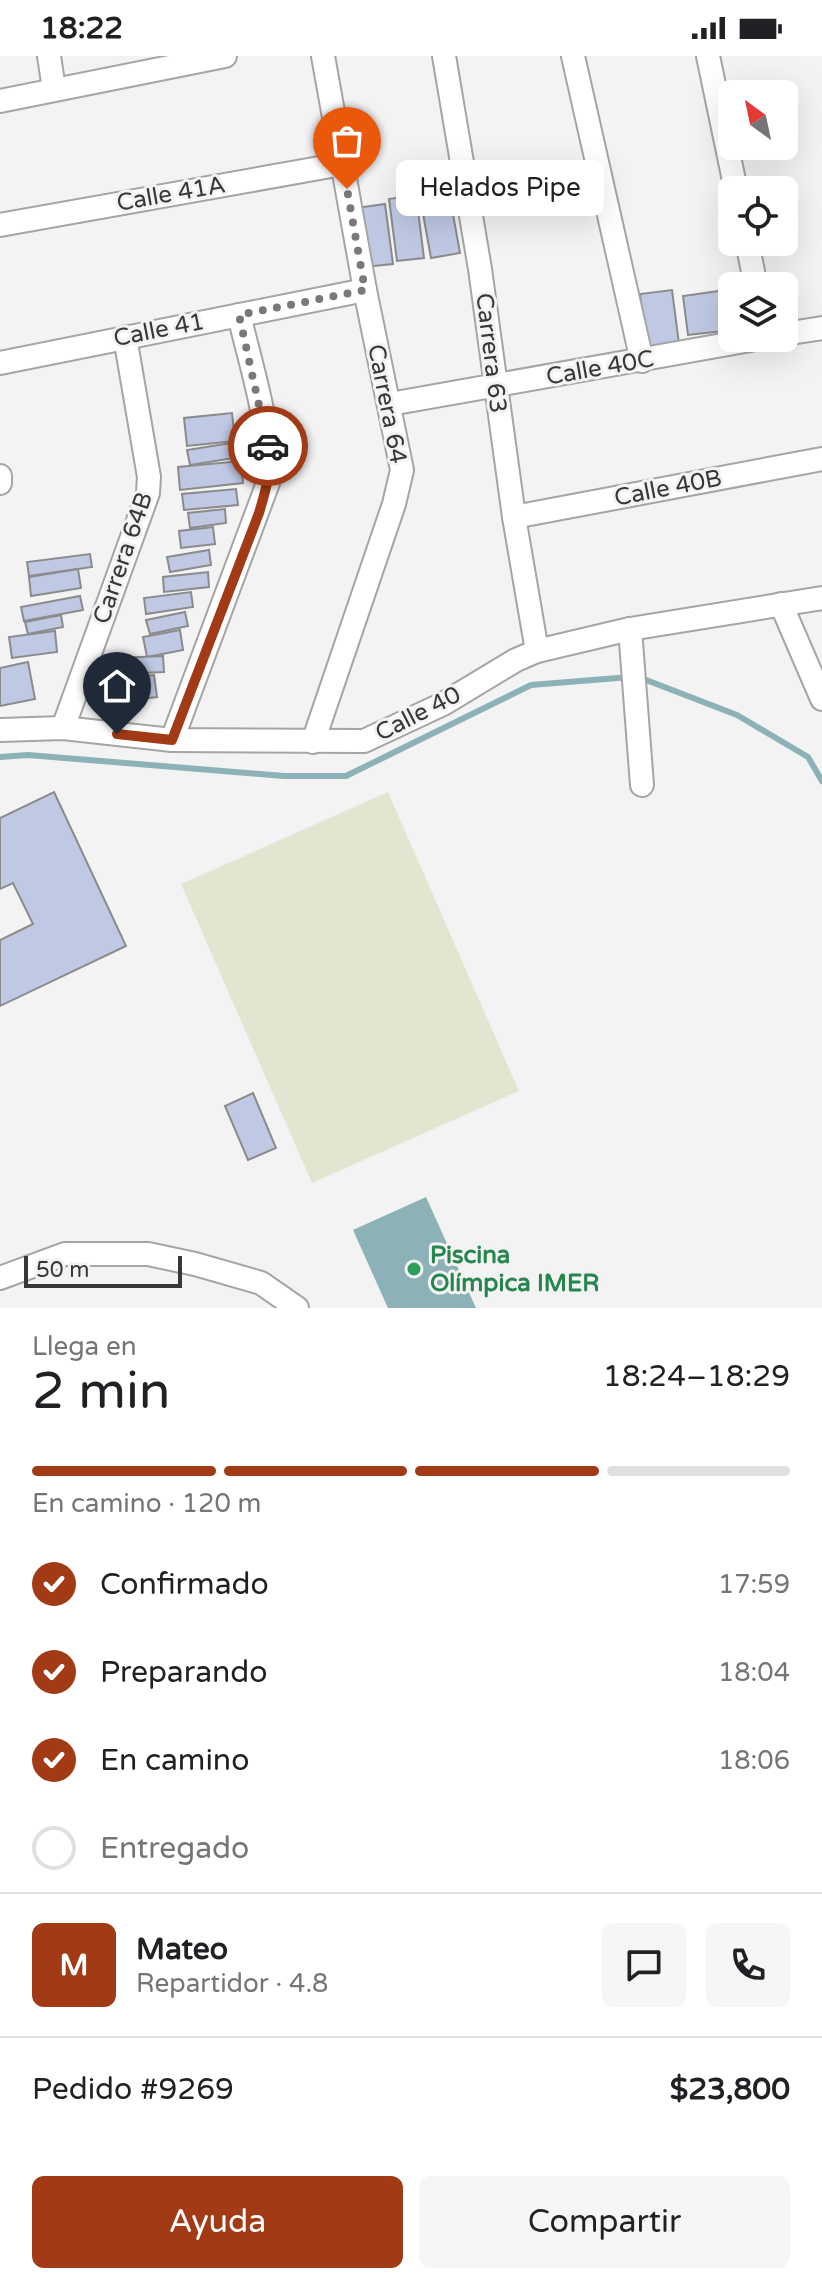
<!DOCTYPE html>
<html lang="es">
<meta charset="utf-8">
<style>
body{margin:0;font-family:"Varela Round",sans-serif;background:#f6f6f6;color:#202124;height:100vh;display:flex;flex-direction:column;font-size:30px;white-space:nowrap}
*{box-sizing:border-box;margin:0}
p{font-size:26px;color:#757577}
.icon{flex:none;width:44px;height:44px;fill:none;stroke:currentColor;stroke-width:2;stroke-linecap:round;stroke-linejoin:round}
.map{position:relative;height:1252px;overflow:hidden}
.drawer{display:flex;flex-direction:column;background:#fff;flex:1}
.drawer>*{flex:none}
.needle{width:52px;rotate:327deg}
.controls{position:absolute;left:718px;top:24px;display:grid;gap:16px}
.controls a{display:grid;place-items:center;width:80px;height:80px;border-radius:12px;background:#fff;box-shadow:0 8px 32px #0002;font-size:40px}
.scale{position:absolute;left:24px;bottom:20px;width:158px;box-sizing:border-box;padding-left:8px;border:4px solid #373737;border-top:0;font-size:22px;line-height:28px;white-space:nowrap;color:#373737;-webkit-text-stroke:6px #f3f3f4;paint-order:stroke}
.pin{position:absolute;display:grid;place-items:center;width:68px;height:68px;color:#fff;margin:-82px -34px;border-radius:50% 50% 50% 0;rotate:-45deg;box-shadow:0 0 8px #0007}
.pin .icon{rotate:45deg}
.courier{position:absolute;display:grid;place-items:center;width:80px;height:80px;margin:-40px;border:6px solid #a13a15;border-radius:50%;background:#fff;color:#222;box-shadow:0 2px 10px #0007}
.bubble{position:absolute;height:56px;border-radius:12px;background:#fff;box-shadow:0 8px 32px #0002;font-size:26px;font-weight:600;line-height:56px;text-align:center}
.overview em{font-style:normal;font-weight:600}
.overview div{display:flex;flex-direction:column-reverse}
.overview{display:flex;align-items:center;justify-content:space-between;height:136px;padding:0 32px}
h1{font-size:52px;font-weight:600;line-height:60px}
.bar{display:grid;grid-template-columns:repeat(4,1fr);gap:12px 8px;align-content:center;height:96px;padding:0 32px}
.bar i{height:10px;border-radius:6px;background:#e0e0e0}
.bar .active{background:#a13a15}
.bar p{grid-column:span 4}
.line{display:flex;align-items:center;gap:20px;padding:0 32px;border-top:2px solid #e0e0e0}
.line div{flex:1}
.round{display:grid;place-items:center;flex:none;width:84px;height:84px;border-radius:12px;background:#f6f6f6}
ol{padding:0 32px;list-style:none}
li{display:flex;align-items:center;gap:24px;height:88px}
li p{margin-inline-start:auto}
li .icon{padding:8px;border-radius:50%;background:#a13a15;color:#fff;stroke-width:4}
li:last-child{color:#757577}
li i{width:44px;height:44px;border:4px solid #e0e0e0;border-radius:50%}
.button{display:flex;gap:16px;margin-top:auto;padding:16px 32px}
.button a{flex:1;height:92px;border-radius:12px;background:#a13a15;color:#fff;font-size:32px;font-weight:600;line-height:92px;text-align:center}
.button a+a{background:#f6f6f6;color:#202124}
.status{display:flex;justify-content:space-between;align-items:center;height:56px;padding:0 40px;background:#fff;direction:ltr}
.status svg{height:22px;fill:currentColor}
.map>svg:first-child{display:block}
.green{fill:#e3e5d1}
.water{fill:#8cb1b6}
.lines{fill:none;stroke-linecap:round;stroke-linejoin:round}
.stream{stroke:#8cb1b6;stroke-width:6}
.building{fill:#c0c9e4;stroke:#8b8b8c;stroke-width:2}
.minor-casing{stroke:#a5a5a6;stroke-width:26}
.minor{stroke:#fff;stroke-width:22}
.done{stroke:#797979;stroke-width:8;stroke-dasharray:0 14.4}
.route{stroke:#a13a15;stroke-width:10}
.leisure-dot{fill:#2e9e5b;stroke:#f3f3f4;stroke-width:3}
.labels{text-anchor:middle;dominant-baseline:central;stroke-width:6;stroke-linejoin:round;paint-order:stroke}
.street-label{font-size:24px;fill:#373737;stroke:#f3f3f4}
.leisure-label{font-size:24px;font-weight:bold;fill:#27864d;stroke:#f3f3f4;text-anchor:start}
</style>
<div class="status"><b>18:22</b><svg viewBox="0 0 49 12"><path d="M0 12V9h3v3zM5 12V6h3v6zM10 12V3h3v9zM15 12V0h3v12zM26 1h20v11H26zM47 4h2v5h-2z"/></svg></div>
<div class="map">
<svg width="822" height="1252" viewBox="0 0 822 1252">
<rect width="100%" height="100%" fill="#f3f3f4"/>
<path class="green" d="M 388,736 L 519,1035 L 312,1127 L 181,828 Z"/>
<path class="water" d="M 426,1141 L 476,1252 L 388,1252 L 353,1174 Z"/>
<g class="lines">
<g class="stream">
<path d="M 641,622 L 737,659 L 808,701 L 822,725"/>
<path d="M 0,701 L 28,699 L 284,720 L 346,720 L 531,629 L 630,621"/>
</g>
</g>
<g class="building">
<path d="M 449,136 L 460,197 L 431,202 L 420,141 Z"/>
<path d="M 416,139 L 424,202 L 397,205 L 389,143 Z"/>
<path d="M 385,148 L 393,208 L 364,211 L 356,152 Z"/>
<path d="M 672,234 L 679,288 L 647,293 L 640,238 Z"/>
<path d="M 719,235 L 723,275 L 688,279 L 683,240 Z"/>
<path d="M 232,357 L 235,385 L 187,390 L 184,362 Z"/>
<path d="M 238,386 L 240,401 L 190,409 L 187,394 Z"/>
<path d="M 241,405 L 243,427 L 180,434 L 178,411 Z"/>
<path d="M 236,433 L 238,449 L 184,454 L 182,438 Z"/>
<path d="M 225,453 L 226,467 L 190,472 L 188,457 Z"/>
<path d="M 213,471 L 215,488 L 181,492 L 179,475 Z"/>
<path d="M 209,494 L 211,509 L 170,516 L 167,501 Z"/>
<path d="M 90,498 L 92,511 L 29,520 L 27,506 Z"/>
<path d="M 78,513 L 81,532 L 31,540 L 29,521 Z"/>
<path d="M 208,516 L 209,531 L 164,536 L 163,521 Z"/>
<path d="M 191,536 L 193,551 L 146,558 L 144,542 Z"/>
<path d="M 80,540 L 83,554 L 24,565 L 21,551 Z"/>
<path d="M 185,556 L 188,570 L 150,578 L 146,564 Z"/>
<path d="M 61,559 L 63,571 L 28,578 L 25,566 Z"/>
<path d="M 180,574 L 183,594 L 147,601 L 143,581 Z"/>
<path d="M 55,575 L 57,596 L 12,602 L 9,581 Z"/>
<path d="M 163,600 L 164,616 L 118,618 L 117,602 Z"/>
<path d="M 28,606 L 35,643 L 0,650 L 0,612 Z"/>
<path d="M 154,619 L 157,641 L 122,645 L 120,623 Z"/>
<path d="M 54,736 L 126,890 L 0,950 L 0,884 L 33,868 L 13,827 L 0,833 L 0,762 Z"/>
<path d="M 253,1037 L 276,1092 L 248,1104 L 225,1050 Z"/>
</g>
<g class="lines">
<g class="minor-casing">
<g id="minor">
<path d="M 49,0 L 54,33"/>
<path d="M 444,0 L 480,213 L 514,461 L 537,595"/>
<path d="M 573,0 L 642,305"/>
<path d="M 708,0 L 736,134"/>
<path d="M 0,45 L 225,0"/>
<path d="M 0,169 L 342,108"/>
<path d="M 747,186 L 756,230"/>
<path d="M 784,278 L 822,272"/>
<path d="M 0,307 L 365,234"/>
<path d="M 390,348 L 762,282"/>
<path d="M 0,420 L 0,427"/>
<path d="M 514,461 L 822,403"/>
<path d="M 781,548 L 822,643"/>
<path d="M 630,573 L 642,729"/>
<path d="M 63,672 L 148,437 L 149,421 L 125,281"/>
<path d="M 0,674 L 63,672 L 172,684 L 364,685 L 443,648 L 516,604 L 537,595 L 630,573 L 822,542"/>
<path d="M 172,684 L 268,427 C 274,381 250,306 239,259"/>
<path d="M 313,686 L 394,448 L 402,414 L 365,234 L 323,0"/>
<path d="M 0,1222 L 65,1198 L 148,1198 L 195,1208 L 261,1227 L 297,1252"/>
</g>
</g>
<use href="#minor" class="minor"/>
</g>
<g class="lines">
<path class="done" d="M 268,390 L 239,259 L 365,234 L 347,133"/>
<path class="route" d="M 117,678 L 172,684 L 259,457 C 266,433 272,415 268,390"/>
</g>
<circle class="leisure-dot" cx="414" cy="1213" r="8"/>
<g class="labels">
<g class="street-label">
<text transform="translate(171 138) rotate(-10)">Calle 41A</text>
<text transform="translate(159 274) rotate(-11)">Calle 41</text>
<text transform="translate(491 297) rotate(83)">Carrera 63</text>
<text transform="translate(600 312) rotate(-10)">Calle 40C</text>
<text transform="translate(387 348) rotate(79)">Carrera 64</text>
<text transform="translate(668 432) rotate(-11)">Calle 40B</text>
<text transform="translate(123 502) rotate(-71)">Carrera 64B</text>
<text transform="translate(418 658) rotate(-27)">Calle 40</text>
</g>
<g class="leisure-label">
<text x="430" y="1199">Piscina<tspan x="430" dy="28">Olímpica IMER</tspan></text>
</g>
</g>
</svg>
<div class="controls">
<a><svg class="needle" viewBox="-14 -14 28 28"><path d="M0-13l5 13h-10z" fill="#e53935"/><path d="M0 13l5-13h-10z" fill="#757577"/></svg></a>
<a><svg class="icon" aria-label="locate" viewBox="0 0 24 24"><circle cx="12" cy="12" r="6"/><path d="M12 2v4M12 18v4M2 12h4M18 12h4"/></svg></a>
<a><svg class="icon" aria-label="layers" viewBox="0 0 24 24"><path d="M12 4l9 5-9 5-9-5zM3 14l9 5 9-5"/></svg></a>
</div>
<div class="scale">50 m</div>
<div class="pin" style="left:347px;top:133px;background:#ea580c"><svg class="icon" aria-label="bag" viewBox="0 0 24 24"><path d="M5 8h14l-1 12H6zM9 8a3 3 0 0 1 6 0"/></svg></div>
<div class="pin" style="left:117px;top:678px;background:#1f2937"><svg class="icon" aria-label="home" viewBox="0 0 24 24"><path d="M3 11l9-7 9 7M6 9v11h12V9"/></svg></div>
<div class="courier" style="left:268px;top:390px"><svg class="icon" aria-label="car" viewBox="0 0 24 24"><path d="M5 17H2v-5l4-1 3-4h7l3 4 3 1v5h-3M9 17h6M6 11h13"/><circle cx="7" cy="17" r="2"/><circle cx="17" cy="17" r="2"/></svg></div>
<div class="bubble" style="left:396px;top:104px;width:208px">Helados Pipe</div>
</div>
<section class="drawer">
<div class="overview"><div><h1>2 min</h1><p>Llega en</p></div><em>18:24–18:29</em></div>
<div class="bar"><i class="active"></i><i class="active"></i><i class="active"></i><i></i><p>En camino · 120 m</p></div>
<ol>
<li><svg class="icon" aria-label="check" viewBox="0 0 24 24"><path d="M5 12l5 5 9-10"/></svg>Confirmado<p>17:59</p></li>
<li><svg class="icon" aria-label="check" viewBox="0 0 24 24"><path d="M5 12l5 5 9-10"/></svg>Preparando<p>18:04</p></li>
<li><svg class="icon" aria-label="check" viewBox="0 0 24 24"><path d="M5 12l5 5 9-10"/></svg>En camino<p>18:06</p></li>
<li><i></i>Entregado</li>
</ol>
<div class="line" style="height:144px"><b class="round" style="background:#a13a15;color:#fff">M</b><div><b>Mateo</b><p>Repartidor · 4.8</p></div><a class="round"><svg class="icon" aria-label="chat" viewBox="0 0 24 24"><path d="M4 5h16v11H9l-5 4z"/></svg></a><a class="round"><svg class="icon" aria-label="phone" viewBox="0 0 24 24"><path d="M5 4h4l2 5-3 2q2 4 5 5l2-3 5 2v4C11 20 4 13 5 4z"/></svg></a></div>
<div class="line" style="height:104px"><div>Pedido #9269</div><b>$23,800</b></div>
<div class="button"><a>Ayuda</a><a>Compartir</a></div>
</section>
